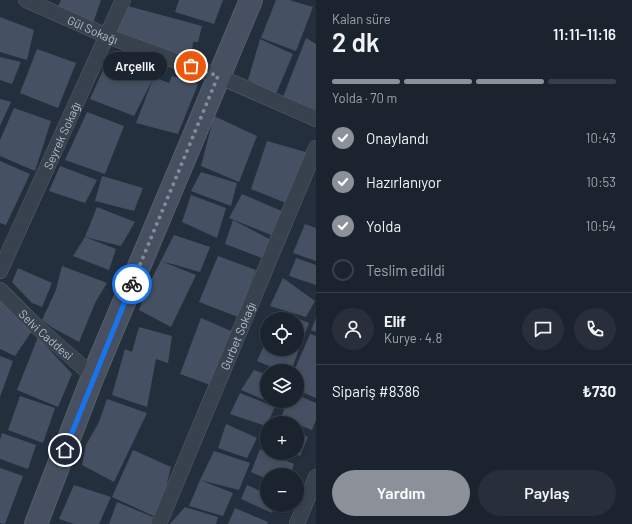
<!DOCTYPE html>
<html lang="tr">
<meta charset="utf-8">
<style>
body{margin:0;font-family:Barlow,sans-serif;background:#282f3a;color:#f1f3f6;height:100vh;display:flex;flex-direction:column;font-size:15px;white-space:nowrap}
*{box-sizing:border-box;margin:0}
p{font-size:13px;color:#a0a4aa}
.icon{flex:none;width:22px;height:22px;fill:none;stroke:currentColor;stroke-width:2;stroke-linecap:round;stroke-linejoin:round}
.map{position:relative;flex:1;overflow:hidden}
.side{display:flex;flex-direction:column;background:#1b232e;width:316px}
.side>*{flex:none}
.fabs{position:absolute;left:260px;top:312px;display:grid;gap:8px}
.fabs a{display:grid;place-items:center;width:44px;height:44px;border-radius:50%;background:#1b232e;box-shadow:0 2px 6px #0003,0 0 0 1px #39404a;font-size:20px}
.pin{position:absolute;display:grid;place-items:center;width:34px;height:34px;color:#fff;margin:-17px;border:2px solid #fff;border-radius:50%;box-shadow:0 1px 4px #0007}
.courier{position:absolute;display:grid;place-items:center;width:40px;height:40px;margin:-20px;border:3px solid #1a73e8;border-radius:50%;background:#fff;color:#222;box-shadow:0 1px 5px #0007}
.bubble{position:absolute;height:28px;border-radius:14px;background:#1b232e;box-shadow:0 2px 6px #0003,0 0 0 1px #39404a;font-size:13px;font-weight:600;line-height:28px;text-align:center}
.overview em{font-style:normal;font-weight:600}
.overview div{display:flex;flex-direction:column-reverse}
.overview{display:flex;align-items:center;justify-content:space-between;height:68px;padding:0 16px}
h1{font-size:26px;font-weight:600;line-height:30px}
.bar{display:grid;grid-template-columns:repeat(4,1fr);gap:6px 4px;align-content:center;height:48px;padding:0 16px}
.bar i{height:5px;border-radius:3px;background:#39404a}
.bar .current{background:#8c9099}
.bar p{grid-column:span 4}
.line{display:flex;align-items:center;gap:10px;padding:0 16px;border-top:1px solid #39404a}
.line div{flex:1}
.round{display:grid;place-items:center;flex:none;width:42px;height:42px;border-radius:21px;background:#282f3a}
ol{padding:0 16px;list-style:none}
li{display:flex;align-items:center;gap:12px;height:44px}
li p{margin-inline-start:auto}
li .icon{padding:4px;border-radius:50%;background:#8c9099;color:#fff;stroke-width:4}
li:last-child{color:#a0a4aa}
li i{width:22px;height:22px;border:2px solid #39404a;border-radius:50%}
.cta{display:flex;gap:8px;margin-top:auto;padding:8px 16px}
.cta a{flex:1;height:46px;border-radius:24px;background:#8c9099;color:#fff;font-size:16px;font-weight:600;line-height:46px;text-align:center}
.cta a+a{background:#282f3a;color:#f1f3f6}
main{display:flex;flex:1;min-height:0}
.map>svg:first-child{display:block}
.building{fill:#455162}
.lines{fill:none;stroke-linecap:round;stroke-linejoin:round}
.street-casing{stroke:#565f6c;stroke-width:16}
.secondary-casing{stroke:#565f6c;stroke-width:24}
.street{stroke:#38414e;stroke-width:15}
.secondary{stroke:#465061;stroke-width:22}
.done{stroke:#828b98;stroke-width:4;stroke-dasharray:0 7.2}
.route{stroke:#1a73e8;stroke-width:5}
.labels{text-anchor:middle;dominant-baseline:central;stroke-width:3.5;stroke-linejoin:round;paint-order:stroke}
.street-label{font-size:12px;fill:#b4bcc9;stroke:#1d2633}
</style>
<main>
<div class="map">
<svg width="316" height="524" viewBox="0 0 316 524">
<rect width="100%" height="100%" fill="#242f3e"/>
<g class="building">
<path d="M 61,0 L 101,0 L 93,23 L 56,11 Z"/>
<path d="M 179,0 L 223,0 L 214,24 L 175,12 Z"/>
<path d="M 276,0 L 289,0 L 313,7 L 296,51 L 261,38 Z"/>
<path d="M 124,5 L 202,26 L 198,42 L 193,42 L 192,53 L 185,53 L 183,58 L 115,34 Z"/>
<path d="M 0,17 L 34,30 L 27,60 L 0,52 Z"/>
<path d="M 306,38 L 316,44 L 316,110 L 283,97 Z"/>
<path d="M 260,39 L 293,54 L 276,94 L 248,80 Z"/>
<path d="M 37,49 L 76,63 L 58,108 L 20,93 Z"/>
<path d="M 0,57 L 21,62 L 12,84 L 0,80 Z"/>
<path d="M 108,59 L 169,83 L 172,76 L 198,84 L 178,134 L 136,123 L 153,79 L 134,116 L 90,99 Z"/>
<path d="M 0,99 L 11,102 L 0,126 Z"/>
<path d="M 14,108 L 51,121 L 35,171 L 0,156 L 0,140 Z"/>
<path d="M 87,112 L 124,126 L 105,174 L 65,160 Z"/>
<path d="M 214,116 L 257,136 L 239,182 L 201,166 Z"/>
<path d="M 267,141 L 309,153 L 286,203 L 251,189 Z"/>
<path d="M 0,161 L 30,174 L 6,225 L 0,223 Z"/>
<path d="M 60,166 L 97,180 L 85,203 L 49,191 Z"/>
<path d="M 201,172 L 237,183 L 231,206 L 191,191 Z"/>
<path d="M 102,176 L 143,188 L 134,211 L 95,201 Z"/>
<path d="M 242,194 L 284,212 L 271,235 L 229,218 Z"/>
<path d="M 191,195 L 226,208 L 217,238 L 182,222 Z"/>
<path d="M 97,207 L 135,222 L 121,246 L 85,237 Z"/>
<path d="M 233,220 L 271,240 L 262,258 L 225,244 Z"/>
<path d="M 305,224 L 316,228 L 316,261 L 293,253 Z"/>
<path d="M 174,235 L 210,247 L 200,272 L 161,261 L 196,275 L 171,327 L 139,310 L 146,290 Z"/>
<path d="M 85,237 L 116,249 L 109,270 L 73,256 Z"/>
<path d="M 218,256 L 256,270 L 238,317 L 199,302 Z"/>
<path d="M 296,258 L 316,265 L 316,285 L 289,276 Z"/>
<path d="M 62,266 L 107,283 L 96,301 L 79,342 L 53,328 L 42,320 L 56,290 Z"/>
<path d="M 18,268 L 52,283 L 42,307 L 32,303 L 12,282 Z"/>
<path d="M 283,278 L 315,301 L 306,317 L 270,306 Z"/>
<path d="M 0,300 L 32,331 L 15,356 L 0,349 Z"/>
<path d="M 279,311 L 309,323 L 291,371 L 281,371 L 257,361 L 267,339 L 267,349 L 297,349 L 297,319 L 276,319 Z"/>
<path d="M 201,318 L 238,334 L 216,387 L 180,374 Z"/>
<path d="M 316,318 L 316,332 L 311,330 Z"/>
<path d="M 139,327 L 172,336 L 168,363 L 156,359 L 147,407 L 112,395 L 125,349 L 132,352 Z"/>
<path d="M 310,334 L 316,336 L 316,398 L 297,390 L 297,371 L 294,371 Z"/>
<path d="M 38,337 L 72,374 L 58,407 L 17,390 Z"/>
<path d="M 0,356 L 13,361 L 0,397 Z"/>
<path d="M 254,370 L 267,375 L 267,401 L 241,390 Z"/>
<path d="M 240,393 L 275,407 L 266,426 L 230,414 Z"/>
<path d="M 297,395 L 316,403 L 316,420 L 312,430 L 281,418 L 287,401 L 297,401 Z"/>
<path d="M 20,396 L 55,408 L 43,443 L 8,430 Z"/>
<path d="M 107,399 L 147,413 L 114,482 L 82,465 L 86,445 L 99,422 Z"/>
<path d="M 226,424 L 257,438 L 247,458 L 218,448 Z"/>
<path d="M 297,432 L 308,437 L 300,456 L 292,453 L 297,453 Z"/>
<path d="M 2,433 L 36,445 L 28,469 L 0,459 L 0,440 Z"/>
<path d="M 260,449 L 294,464 L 290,475 L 267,475 L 267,479 L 251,472 Z"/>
<path d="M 133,450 L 171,467 L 158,518 L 112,497 Z"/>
<path d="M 214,451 L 250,463 L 239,490 L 200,480 L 233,493 L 223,516 L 189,506 L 200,480 Z"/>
<path d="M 0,468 L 23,476 L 5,524 L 0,523 Z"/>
<path d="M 74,485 L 111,497 L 99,524 L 74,524 L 59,519 Z"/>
<path d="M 247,485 L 267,494 L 267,505 L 276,505 L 272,513 L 241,499 Z"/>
<path d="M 117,502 L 153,517 L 151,524 L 109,524 Z"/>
<path d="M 185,507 L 218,517 L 216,524 L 170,524 Z"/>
<path d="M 235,508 L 268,522 L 267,524 L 228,524 Z"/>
</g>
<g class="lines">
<g class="street-casing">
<g id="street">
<path id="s1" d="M 26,0 L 107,36 L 218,76 L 316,119"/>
<path id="s2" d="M 0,271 L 123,0"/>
<path id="s3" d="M 0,290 L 36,326 L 93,376"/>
<path id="s4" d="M 159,524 L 316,148"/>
<path d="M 297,524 L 316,477"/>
</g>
</g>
<g class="secondary-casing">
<path id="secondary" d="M 36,524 L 93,376 L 251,0"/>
</g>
<use href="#street" class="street"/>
<use href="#secondary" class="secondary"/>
</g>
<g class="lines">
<path class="done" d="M 132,284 L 218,76 L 191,66"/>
<path class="route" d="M 65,450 L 132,284"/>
</g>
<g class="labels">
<g class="street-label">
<text stroke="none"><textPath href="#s1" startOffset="73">Gül Sokağı</textPath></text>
<text stroke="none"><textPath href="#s2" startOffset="149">Seyrek Sokağı</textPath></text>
<text stroke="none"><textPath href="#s3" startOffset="64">Selvi Caddesi</textPath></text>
<text stroke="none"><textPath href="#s4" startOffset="204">Gurbet Sokağı</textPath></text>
</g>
</g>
</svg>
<div class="fabs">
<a><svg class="icon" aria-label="locate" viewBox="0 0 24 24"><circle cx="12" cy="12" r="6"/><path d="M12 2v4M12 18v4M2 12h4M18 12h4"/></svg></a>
<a><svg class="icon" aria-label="layers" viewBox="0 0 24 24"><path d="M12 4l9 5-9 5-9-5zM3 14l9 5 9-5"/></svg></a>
<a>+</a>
<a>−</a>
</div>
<div class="pin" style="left:191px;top:66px;background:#ea580c"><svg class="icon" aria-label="bag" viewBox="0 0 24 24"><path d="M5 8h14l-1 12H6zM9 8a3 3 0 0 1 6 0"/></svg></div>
<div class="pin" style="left:65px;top:450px;background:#1f2937"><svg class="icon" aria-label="home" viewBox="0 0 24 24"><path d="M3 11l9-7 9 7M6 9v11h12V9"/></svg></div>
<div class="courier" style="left:132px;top:284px"><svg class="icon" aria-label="bike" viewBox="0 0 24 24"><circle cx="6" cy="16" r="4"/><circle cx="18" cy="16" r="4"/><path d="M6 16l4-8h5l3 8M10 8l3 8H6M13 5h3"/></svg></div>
<div class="bubble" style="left:103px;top:52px;width:64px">Arçelik</div>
</div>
<section class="side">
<div class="overview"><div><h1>2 dk</h1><p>Kalan süre</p></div><em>11:11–11:16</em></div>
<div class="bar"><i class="current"></i><i class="current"></i><i class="current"></i><i></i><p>Yolda · 70 m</p></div>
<ol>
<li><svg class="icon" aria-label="check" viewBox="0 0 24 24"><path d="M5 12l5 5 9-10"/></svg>Onaylandı<p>10:43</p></li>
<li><svg class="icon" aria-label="check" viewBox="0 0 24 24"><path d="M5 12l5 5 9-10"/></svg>Hazırlanıyor<p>10:53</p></li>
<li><svg class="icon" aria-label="check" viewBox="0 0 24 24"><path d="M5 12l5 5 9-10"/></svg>Yolda<p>10:54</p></li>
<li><i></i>Teslim edildi</li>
</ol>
<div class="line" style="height:72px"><a class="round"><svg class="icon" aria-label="person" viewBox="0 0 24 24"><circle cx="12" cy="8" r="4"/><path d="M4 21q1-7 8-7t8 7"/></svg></a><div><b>Elif</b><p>Kurye · 4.8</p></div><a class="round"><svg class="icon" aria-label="chat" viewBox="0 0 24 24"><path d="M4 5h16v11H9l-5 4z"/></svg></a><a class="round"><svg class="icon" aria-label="phone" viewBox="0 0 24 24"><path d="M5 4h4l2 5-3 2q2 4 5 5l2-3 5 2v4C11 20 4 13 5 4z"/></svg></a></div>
<div class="line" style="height:52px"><div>Sipariş #8386</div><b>₺730</b></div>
<div class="cta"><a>Yardım</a><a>Paylaş</a></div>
</section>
</main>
